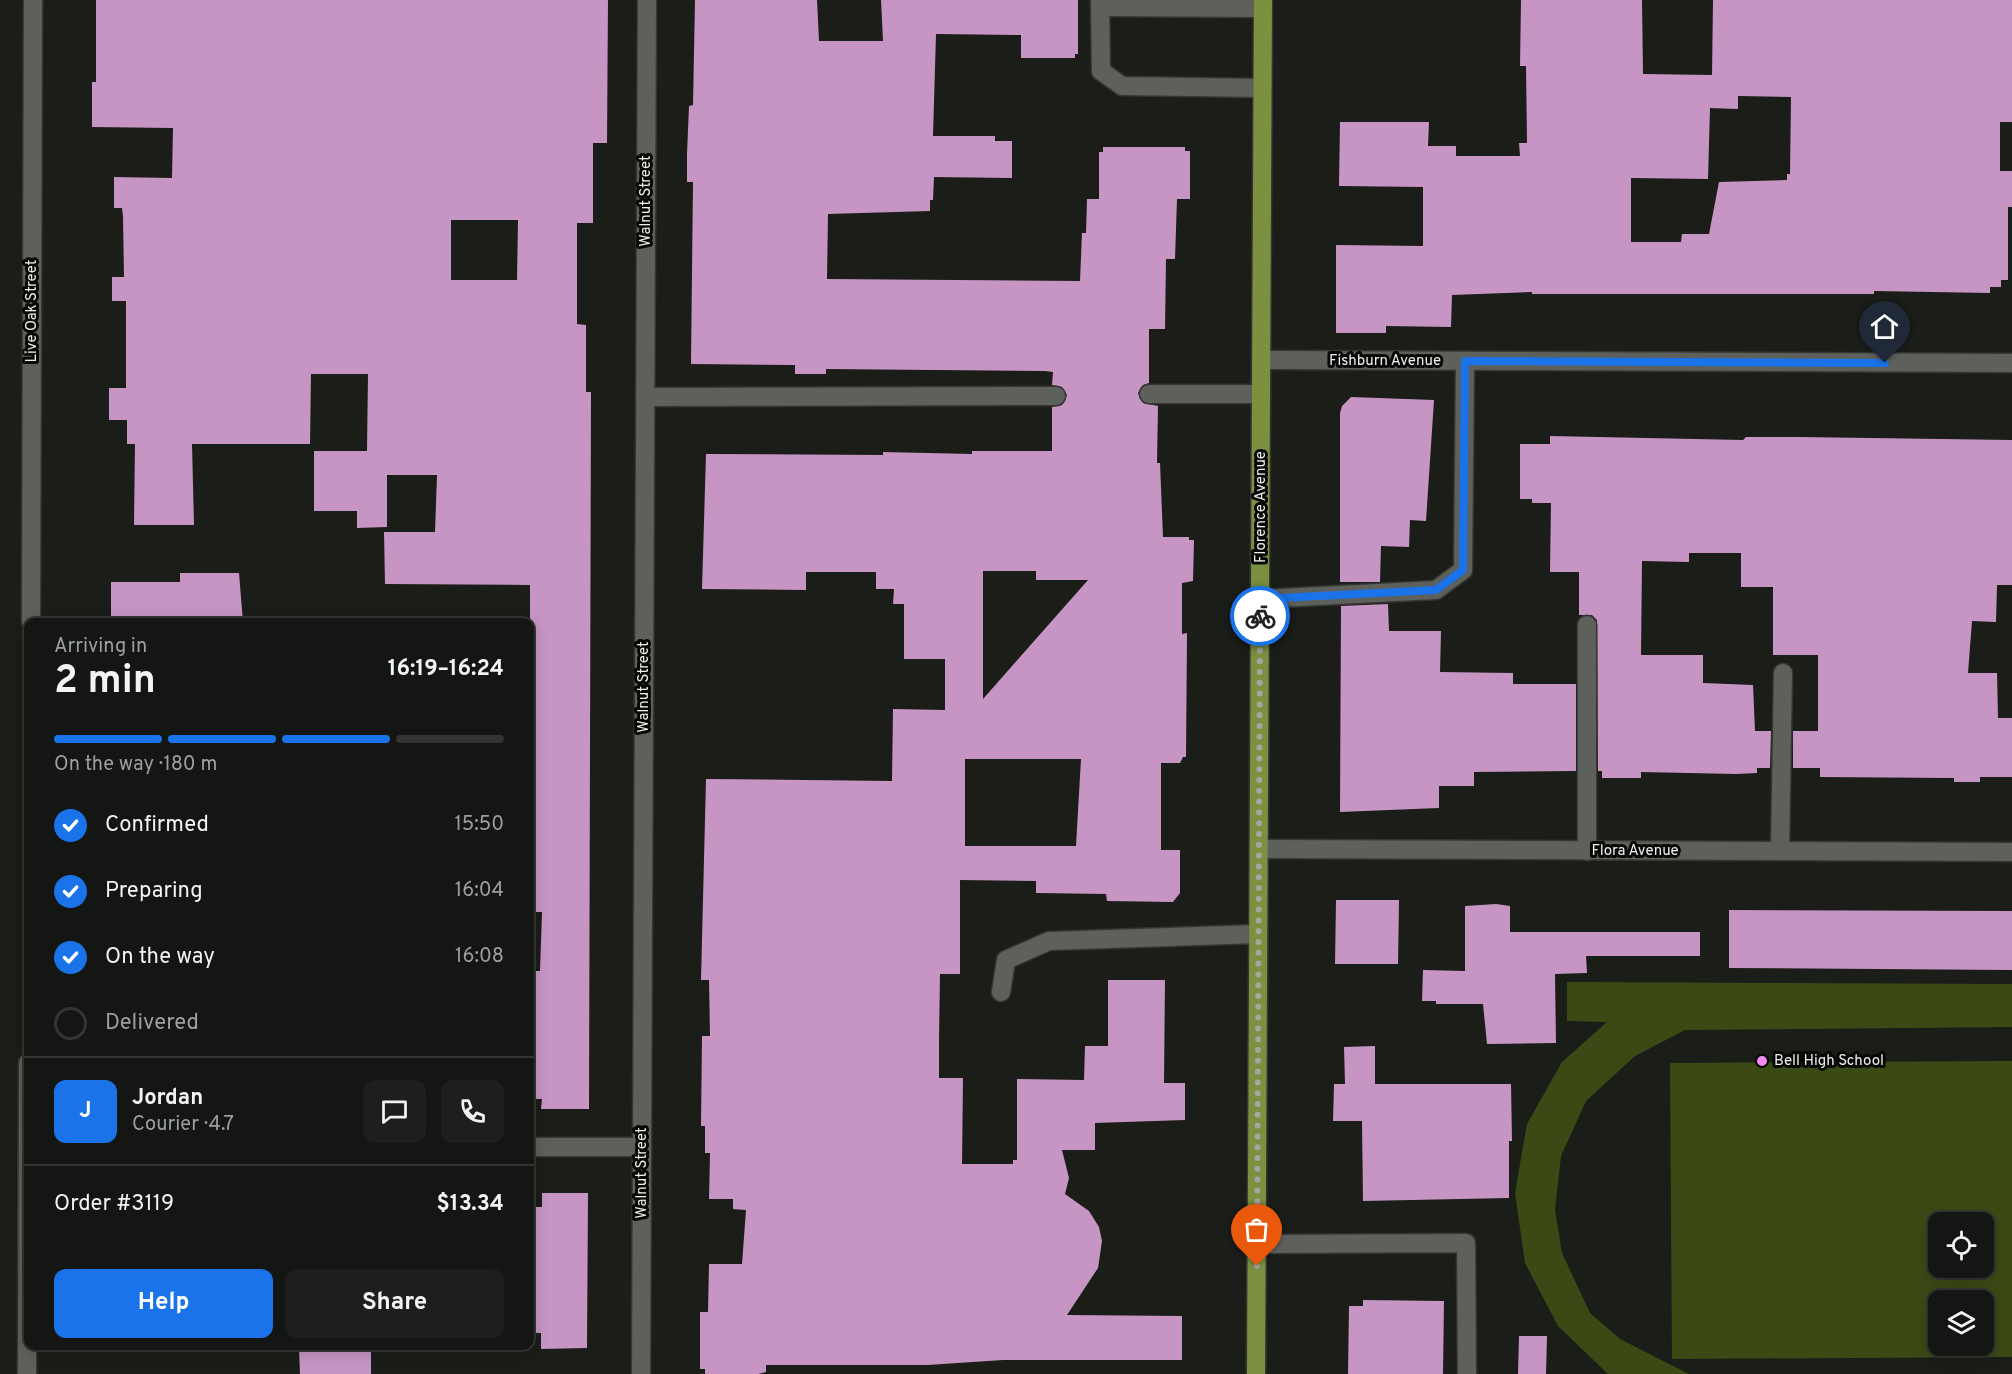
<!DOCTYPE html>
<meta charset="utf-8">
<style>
body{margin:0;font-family:Overpass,sans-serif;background:#1d1f1c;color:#f1f3f6;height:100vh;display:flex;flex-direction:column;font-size:22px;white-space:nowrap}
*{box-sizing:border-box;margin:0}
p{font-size:20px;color:#9d9fa0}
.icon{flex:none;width:33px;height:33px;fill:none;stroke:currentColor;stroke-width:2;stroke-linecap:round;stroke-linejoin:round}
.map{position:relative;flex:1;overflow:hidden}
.panel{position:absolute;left:24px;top:618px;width:510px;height:732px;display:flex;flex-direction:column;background:#141613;border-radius:12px;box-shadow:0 3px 15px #0003,0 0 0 2px #333533}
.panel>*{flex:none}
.tools{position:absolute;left:1928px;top:1212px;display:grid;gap:12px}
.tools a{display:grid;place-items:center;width:66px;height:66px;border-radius:12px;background:#141613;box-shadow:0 3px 15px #0003,0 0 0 2px #333533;font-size:30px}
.pin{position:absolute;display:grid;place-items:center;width:51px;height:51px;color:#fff;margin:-62px -26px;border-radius:50% 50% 50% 0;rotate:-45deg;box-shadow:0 0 6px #0007}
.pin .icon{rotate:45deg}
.courier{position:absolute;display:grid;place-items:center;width:60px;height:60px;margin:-30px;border:4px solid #1a73e8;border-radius:50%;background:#fff;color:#222;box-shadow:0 2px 8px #0007}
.head em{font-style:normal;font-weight:700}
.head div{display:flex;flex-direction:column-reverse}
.head{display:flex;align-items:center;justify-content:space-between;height:102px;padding:0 30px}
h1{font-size:39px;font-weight:700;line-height:45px}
.bar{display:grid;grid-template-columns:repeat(4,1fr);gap:9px 6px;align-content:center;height:72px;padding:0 30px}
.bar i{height:8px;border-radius:4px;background:#333533}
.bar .on{background:#1a73e8}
.bar p{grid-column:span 4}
.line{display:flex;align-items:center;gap:15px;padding:0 30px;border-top:2px solid #333533}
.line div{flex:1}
.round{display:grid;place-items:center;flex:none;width:63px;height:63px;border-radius:12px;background:#1d1f1c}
ol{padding:0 30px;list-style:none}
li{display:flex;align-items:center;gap:18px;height:66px}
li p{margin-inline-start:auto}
li .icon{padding:6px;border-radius:50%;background:#1a73e8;color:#fff;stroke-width:4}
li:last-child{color:#9d9fa0}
li i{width:33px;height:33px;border:3px solid #333533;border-radius:50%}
.action{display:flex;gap:12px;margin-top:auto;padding:12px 30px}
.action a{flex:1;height:69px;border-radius:12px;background:#1a73e8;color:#fff;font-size:24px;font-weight:700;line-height:69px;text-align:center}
.action a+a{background:#1d1f1c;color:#f1f3f6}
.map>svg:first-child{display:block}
.green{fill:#3b4a15;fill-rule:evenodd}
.building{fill:#c795c4;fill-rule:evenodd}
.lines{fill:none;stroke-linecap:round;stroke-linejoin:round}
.service-casing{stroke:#353633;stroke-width:21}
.minor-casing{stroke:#353633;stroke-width:21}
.primary-casing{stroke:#353633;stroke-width:21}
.service{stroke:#5e605b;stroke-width:18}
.minor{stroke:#5e605b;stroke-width:18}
.primary{stroke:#7b913f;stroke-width:18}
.done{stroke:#a5a6a3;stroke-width:6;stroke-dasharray:0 10.8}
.route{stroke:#1a73e8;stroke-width:8}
.poi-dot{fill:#f389f1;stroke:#070706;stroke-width:2}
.labels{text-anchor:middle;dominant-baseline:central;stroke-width:6;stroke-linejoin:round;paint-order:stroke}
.street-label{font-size:15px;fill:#eff0ed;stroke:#070706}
.poi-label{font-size:15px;fill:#eff0ed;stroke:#070706;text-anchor:start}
</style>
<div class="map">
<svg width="2012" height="1374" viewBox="0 0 2012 1374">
<rect width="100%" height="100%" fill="#1b1d19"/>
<g class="green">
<path d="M 1567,982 L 2012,984 L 2012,1027 L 1685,1030 L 1635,1056 L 1586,1101 L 1561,1156 L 1555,1210 L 1562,1253 L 1590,1313 L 1620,1339 L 1689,1374 L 1608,1374 L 1558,1326 L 1525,1263 L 1515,1193 L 1527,1124 L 1562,1062 L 1607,1022 L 1567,1021 Z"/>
<path d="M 2012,1061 L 2012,1357 L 1672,1359 L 1670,1063 ZM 1938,1222 L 1983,1222 L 1983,1268 L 1938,1268 ZM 1938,1300 L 1983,1300 L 1983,1346 L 1938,1346 Z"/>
</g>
<g class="building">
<path d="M 96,0 L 608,0 L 607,143 L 593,143 L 593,223 L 577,223 L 577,324 L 586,325 L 586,392 L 591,392 L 589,1109 L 541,1109 L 542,1099 L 530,1099 L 530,971 L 540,971 L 542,912 L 530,912 L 530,585 L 385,584 L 384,532 L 435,532 L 437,475 L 387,475 L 387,527 L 357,528 L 357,511 L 314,511 L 314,451 L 367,451 L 368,374 L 311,374 L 310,444 L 192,444 L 194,525 L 134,525 L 135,444 L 127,444 L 127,420 L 109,420 L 109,388 L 126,388 L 126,301 L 112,301 L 112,277 L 124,277 L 123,216 L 122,208 L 114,208 L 114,177 L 172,178 L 173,128 L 92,127 L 92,82 L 96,82 ZM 451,220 L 518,220 L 517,280 L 451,280 Z"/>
<path d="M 695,0 L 817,0 L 819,41 L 883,41 L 881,0 L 1078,0 L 1078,54 L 1075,54 L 1075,58 L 1021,58 L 1021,35 L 936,34 L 933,136 L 995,136 L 995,141 L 1012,141 L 1012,178 L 934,177 L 933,200 L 930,200 L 930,211 L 828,214 L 827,279 L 1080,281 L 1082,233 L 1086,233 L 1087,199 L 1099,199 L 1099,152 L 1103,152 L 1103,147 L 1185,147 L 1185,151 L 1190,151 L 1190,199 L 1177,199 L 1175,259 L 1166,259 L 1165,329 L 1149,329 L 1149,383 L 1143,385 L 1138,393 L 1143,403 L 1158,406 L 1157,463 L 1160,463 L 1163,537 L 1189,537 L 1189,540 L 1194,540 L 1193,581 L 1182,583 L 1182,634 L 1187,633 L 1186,757 L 1183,757 L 1180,763 L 1161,763 L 1161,850 L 1180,850 L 1180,893 L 1173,902 L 1107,901 L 1106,894 L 1036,893 L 1036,881 L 960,880 L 960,974 L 940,974 L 939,1041 L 939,1078 L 963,1078 L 962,1164 L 1013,1164 L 1013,1160 L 1017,1160 L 1017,1079 L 1084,1080 L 1085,1046 L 1108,1046 L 1108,980 L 1165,980 L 1164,1083 L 1185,1083 L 1185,1120 L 1095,1123 L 1095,1150 L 1062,1150 L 1069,1178 L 1065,1194 L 1089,1211 L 1099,1227 L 1102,1241 L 1098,1268 L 1067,1315 L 1182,1316 L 1182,1360 L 1003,1360 L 928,1365 L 766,1365 L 766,1372 L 758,1374 L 705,1374 L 705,1369 L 700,1369 L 700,1312 L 708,1312 L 709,1264 L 742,1264 L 746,1210 L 733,1209 L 733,1199 L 709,1199 L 710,1153 L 705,1153 L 705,1126 L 701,1126 L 702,1036 L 710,1036 L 709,980 L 701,980 L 706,779 L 892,781 L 893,709 L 945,710 L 945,659 L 904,659 L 904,604 L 893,604 L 894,589 L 876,589 L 876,572 L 806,572 L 806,590 L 702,589 L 706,454 L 883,455 L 883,452 L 972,454 L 972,451 L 1052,451 L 1052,407 L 1062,405 L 1067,395 L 1062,387 L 1052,385 L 1053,372 L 1045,371 L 826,369 L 826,374 L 795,374 L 795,365 L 691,364 L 693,182 L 687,182 L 687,154 L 689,106 L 693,105 ZM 983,571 L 1036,571 L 1036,580 L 1088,580 L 983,699 ZM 965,759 L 1081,759 L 1076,846 L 965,846 Z"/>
<path d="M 1521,0 L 1642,0 L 1643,74 L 1712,75 L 1713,0 L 2012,0 L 2012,122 L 2000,122 L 2000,171 L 2012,171 L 2012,207 L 2008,207 L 2008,280 L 2001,280 L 2001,287 L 1990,287 L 1990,293 L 1874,291 L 1874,294 L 1532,294 L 1532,292 L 1452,295 L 1451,327 L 1386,326 L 1386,333 L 1336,333 L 1336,245 L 1423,246 L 1423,187 L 1339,186 L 1340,122 L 1429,122 L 1428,146 L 1456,146 L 1456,156 L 1520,156 L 1519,143 L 1527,143 L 1526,66 L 1520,66 ZM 1738,96 L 1791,97 L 1790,174 L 1787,174 L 1787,180 L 1719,182 L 1709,234 L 1682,234 L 1681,242 L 1631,242 L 1631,178 L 1708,179 L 1710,108 L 1738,109 Z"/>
<path d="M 1351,397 L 1434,400 L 1426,521 L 1410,520 L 1409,547 L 1381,546 L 1380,582 L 1340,582 L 1340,413 L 1342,406 Z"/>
<path d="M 1550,436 L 1743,440 L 1746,437 L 1799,437 L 2012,440 L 2012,585 L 1997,585 L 1996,622 L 1972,621 L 1968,673 L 1997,673 L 1998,718 L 2012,718 L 2012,777 L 1980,777 L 1980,782 L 1954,782 L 1954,778 L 1820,777 L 1820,768 L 1793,768 L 1793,731 L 1818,731 L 1818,655 L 1773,655 L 1773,587 L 1741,587 L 1741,553 L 1689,553 L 1689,562 L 1642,561 L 1641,655 L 1703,655 L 1703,683 L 1753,685 L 1755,731 L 1771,731 L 1770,768 L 1757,768 L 1757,773 L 1736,774 L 1641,772 L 1641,778 L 1602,778 L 1602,771 L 1598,771 L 1597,620 L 1592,615 L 1579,615 L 1579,572 L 1550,572 L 1551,503 L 1532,503 L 1532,499 L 1520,499 L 1520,444 L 1550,444 Z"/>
<path d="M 180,573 L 239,573 L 243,622 L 111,622 L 111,582 L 180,582 Z"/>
<path d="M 1388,604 L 1389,631 L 1441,631 L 1440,672 L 1513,673 L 1513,684 L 1576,684 L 1576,771 L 1474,772 L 1474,786 L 1439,786 L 1439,808 L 1340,812 L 1341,606 Z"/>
<path d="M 1336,900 L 1399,900 L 1398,964 L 1335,964 Z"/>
<path d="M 1496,904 L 1510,906 L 1510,932 L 1700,932 L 1700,956 L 1586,956 L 1587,973 L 1555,974 L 1556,1043 L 1487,1044 L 1483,1004 L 1436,1004 L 1436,1001 L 1422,1001 L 1423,970 L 1465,971 L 1465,906 Z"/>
<path d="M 1729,910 L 2012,911 L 2012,970 L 1729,968 Z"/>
<path d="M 1375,1046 L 1375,1084 L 1511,1084 L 1512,1141 L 1509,1141 L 1509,1198 L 1363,1201 L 1362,1121 L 1333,1121 L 1334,1084 L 1345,1084 L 1344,1047 Z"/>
<path d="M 542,1193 L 588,1193 L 587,1348 L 541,1349 L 541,1333 L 530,1333 L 530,1207 L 542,1207 Z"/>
<path d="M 1363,1300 L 1444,1301 L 1443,1374 L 1348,1374 L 1349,1306 L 1363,1306 Z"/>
<path d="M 1519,1336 L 1547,1336 L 1546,1374 L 1518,1374 Z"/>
<path d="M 338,1346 L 371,1346 L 371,1374 L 300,1374 L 299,1348 Z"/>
</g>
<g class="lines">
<g class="service-casing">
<g id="service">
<path d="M 1100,0 L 1101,71 L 1122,86 L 1262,88"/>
<path d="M 1100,7 L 1263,8"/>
<path d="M 1149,394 L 1261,394"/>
<path d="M 645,397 L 1056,396"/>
<path d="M 1260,599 L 1436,590 L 1463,570 L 1465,361"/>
<path d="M 1587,851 L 1587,625"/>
<path d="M 1780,851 L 1783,673"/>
<path d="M 1001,992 L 1006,960 L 1049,941 L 1258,934"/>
<path d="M 1257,1244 L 1466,1243 L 1467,1374"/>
</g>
</g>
<g class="minor-casing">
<g id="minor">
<path d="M 1261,360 L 2012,363"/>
<path d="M 31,622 L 33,0"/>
<path d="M 1259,849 L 2012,852"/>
<path d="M 530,1147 L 642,1147"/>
<path d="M 27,1374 L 28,1063"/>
<path d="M 641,1374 L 647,0"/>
</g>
</g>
<g class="primary-casing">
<path id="primary" d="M 1256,1374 L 1263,0"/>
</g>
<use href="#service" class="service"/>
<use href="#minor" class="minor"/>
<use href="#primary" class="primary"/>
</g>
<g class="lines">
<path class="done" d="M 1257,1266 L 1260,616"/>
<path class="route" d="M 1260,616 L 1260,599 L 1436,590 L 1463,570 L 1465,361 L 1885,363"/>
</g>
<circle class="poi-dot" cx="1762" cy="1061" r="6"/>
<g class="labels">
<g class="street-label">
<text transform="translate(646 201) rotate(-90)">Walnut Street</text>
<text transform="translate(32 311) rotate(-90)">Live Oak Street</text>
<text x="1385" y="361">Fishburn Avenue</text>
<text transform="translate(1261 507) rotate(-90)">Florence Avenue</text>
<text transform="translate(644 687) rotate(-90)">Walnut Street</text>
<text x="1635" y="851">Flora Avenue</text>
<text transform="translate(642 1173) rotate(-90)">Walnut Street</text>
</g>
<g class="poi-label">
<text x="1774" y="1061">Bell High School</text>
</g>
</g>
</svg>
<div class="tools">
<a><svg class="icon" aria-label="locate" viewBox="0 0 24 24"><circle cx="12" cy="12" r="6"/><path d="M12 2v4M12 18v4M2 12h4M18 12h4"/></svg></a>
<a><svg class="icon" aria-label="layers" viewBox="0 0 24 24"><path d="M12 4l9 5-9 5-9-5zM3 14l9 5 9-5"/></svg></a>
</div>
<div class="pin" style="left:1257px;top:1266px;background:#ea580c"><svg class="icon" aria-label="bag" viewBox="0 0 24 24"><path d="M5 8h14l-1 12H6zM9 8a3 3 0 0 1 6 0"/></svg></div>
<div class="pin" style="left:1885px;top:363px;background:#1f2937"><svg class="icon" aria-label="home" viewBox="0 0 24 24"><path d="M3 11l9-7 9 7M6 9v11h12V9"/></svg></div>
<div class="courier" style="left:1260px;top:616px"><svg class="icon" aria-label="bike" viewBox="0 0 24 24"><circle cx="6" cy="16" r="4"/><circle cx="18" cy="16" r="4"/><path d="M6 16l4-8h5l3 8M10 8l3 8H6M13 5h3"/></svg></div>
<section class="panel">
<div class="head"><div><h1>2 min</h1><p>Arriving in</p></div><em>16:19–16:24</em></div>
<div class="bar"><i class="on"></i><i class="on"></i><i class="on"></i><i></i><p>On the way · 180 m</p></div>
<ol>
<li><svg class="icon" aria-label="check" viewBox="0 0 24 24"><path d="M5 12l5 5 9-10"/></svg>Confirmed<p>15:50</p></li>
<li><svg class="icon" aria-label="check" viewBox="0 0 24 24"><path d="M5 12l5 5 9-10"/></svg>Preparing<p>16:04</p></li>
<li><svg class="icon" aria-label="check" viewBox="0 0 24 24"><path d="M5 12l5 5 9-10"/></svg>On the way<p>16:08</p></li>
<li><i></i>Delivered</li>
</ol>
<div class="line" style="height:108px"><b class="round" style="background:#1a73e8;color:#fff">J</b><div><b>Jordan</b><p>Courier · 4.7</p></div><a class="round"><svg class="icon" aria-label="chat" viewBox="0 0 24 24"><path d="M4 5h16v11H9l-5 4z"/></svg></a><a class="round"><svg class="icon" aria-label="phone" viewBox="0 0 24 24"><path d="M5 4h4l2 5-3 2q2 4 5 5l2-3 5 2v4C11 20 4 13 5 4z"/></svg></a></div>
<div class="line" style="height:78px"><div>Order #3119</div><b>$13.34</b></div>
<div class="action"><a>Help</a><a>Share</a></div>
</section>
</div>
